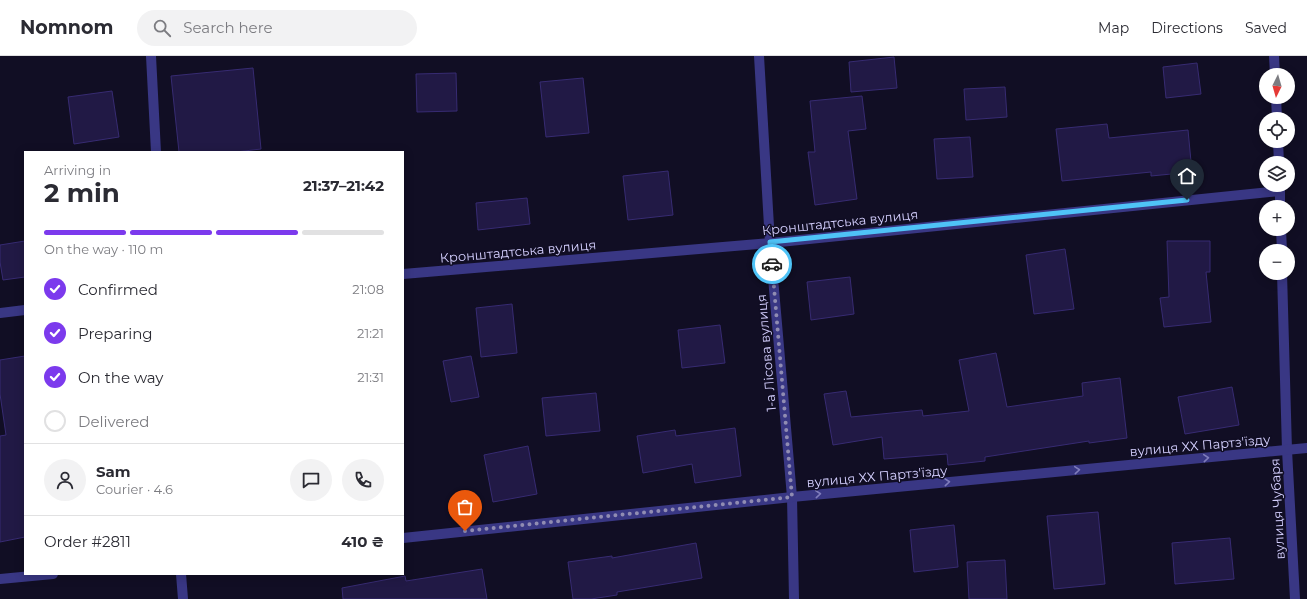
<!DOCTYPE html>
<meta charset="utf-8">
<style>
body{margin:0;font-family:Montserrat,sans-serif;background:#f2f2f3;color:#2b2b33;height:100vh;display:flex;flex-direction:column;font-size:15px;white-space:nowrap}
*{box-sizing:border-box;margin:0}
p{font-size:13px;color:#7c7c81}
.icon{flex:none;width:22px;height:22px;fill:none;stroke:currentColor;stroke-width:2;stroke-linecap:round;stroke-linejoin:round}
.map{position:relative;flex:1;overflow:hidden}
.panel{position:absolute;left:24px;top:95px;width:380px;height:424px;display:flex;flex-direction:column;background:#fff;border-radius:0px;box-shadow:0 2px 10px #0003}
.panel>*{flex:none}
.needle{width:26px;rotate:185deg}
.fabs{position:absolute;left:1259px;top:12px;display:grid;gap:8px}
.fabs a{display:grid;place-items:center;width:36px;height:36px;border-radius:50%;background:#fff;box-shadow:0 2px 10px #0003;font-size:20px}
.pin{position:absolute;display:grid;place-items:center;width:34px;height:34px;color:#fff;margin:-41px -17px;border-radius:50% 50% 50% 0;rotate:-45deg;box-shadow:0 0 4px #0007}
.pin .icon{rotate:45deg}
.courier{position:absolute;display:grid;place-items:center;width:40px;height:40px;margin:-20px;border:3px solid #4fc3f7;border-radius:50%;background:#fff;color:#222;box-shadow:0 1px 5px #0007}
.summary em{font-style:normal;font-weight:700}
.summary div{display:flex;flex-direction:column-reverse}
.summary{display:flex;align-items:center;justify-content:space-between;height:68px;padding:0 20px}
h1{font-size:26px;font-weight:700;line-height:30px}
.bar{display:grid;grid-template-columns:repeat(4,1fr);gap:6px 4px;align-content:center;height:48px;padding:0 20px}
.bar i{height:5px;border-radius:3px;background:#e1e1e2}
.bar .selected{background:#7c3aed}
.bar p{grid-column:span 4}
.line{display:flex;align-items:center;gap:10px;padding:0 20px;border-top:1px solid #e1e1e2}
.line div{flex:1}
.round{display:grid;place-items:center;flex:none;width:42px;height:42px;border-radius:21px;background:#f2f2f3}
ol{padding:0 20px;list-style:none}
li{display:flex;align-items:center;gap:12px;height:44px}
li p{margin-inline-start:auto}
li .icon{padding:4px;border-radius:50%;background:#7c3aed;color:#fff;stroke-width:4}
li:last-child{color:#7c7c81}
li i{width:22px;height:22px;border:2px solid #e1e1e2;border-radius:50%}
header{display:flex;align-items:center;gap:24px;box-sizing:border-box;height:56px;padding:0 20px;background:#fff;border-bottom:1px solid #e1e1e2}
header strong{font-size:19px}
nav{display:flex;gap:22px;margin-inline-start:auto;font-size:14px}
.search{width:280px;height:36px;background:#f2f2f3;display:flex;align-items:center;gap:10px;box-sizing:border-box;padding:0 14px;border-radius:22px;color:#7c7c81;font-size:15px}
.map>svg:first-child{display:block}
.building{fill:#211945;stroke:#372b72}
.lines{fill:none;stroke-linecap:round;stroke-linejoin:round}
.minor{stroke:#393784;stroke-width:10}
.oneway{stroke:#7f7cbb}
.done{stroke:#908cb2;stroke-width:4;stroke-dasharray:0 7.2}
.route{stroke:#4fc3f7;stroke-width:5}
.labels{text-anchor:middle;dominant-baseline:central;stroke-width:3;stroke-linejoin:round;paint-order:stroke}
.street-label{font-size:13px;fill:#d5d0ff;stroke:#110e24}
</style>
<header>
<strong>Nomnom</strong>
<div class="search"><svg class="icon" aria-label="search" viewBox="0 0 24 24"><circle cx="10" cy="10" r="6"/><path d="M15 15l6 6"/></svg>Search here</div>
<nav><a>Map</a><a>Directions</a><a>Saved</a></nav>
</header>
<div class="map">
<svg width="1307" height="543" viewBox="0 0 1307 543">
<rect width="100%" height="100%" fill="#110e24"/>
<g class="building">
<path d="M 894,1 L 897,32 L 851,36 L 849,6 Z"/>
<path d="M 1197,7 L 1201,38 L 1166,42 L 1163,11 Z"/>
<path d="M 253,12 L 261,93 L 236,96 L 179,96 L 171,20 Z"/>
<path d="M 456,17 L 457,55 L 417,56 L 416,18 Z"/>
<path d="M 583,22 L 589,77 L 546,81 L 540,26 Z"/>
<path d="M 1005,31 L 1007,61 L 966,64 L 964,33 Z"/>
<path d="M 112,35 L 119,81 L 74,88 L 68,41 Z"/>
<path d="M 862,40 L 866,73 L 848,75 L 857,143 L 815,149 L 808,96 L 815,96 L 810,45 Z"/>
<path d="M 1107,68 L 1109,82 L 1188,74 L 1192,116 L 1151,120 L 1151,116 L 1062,125 L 1056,73 Z"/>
<path d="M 970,81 L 973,121 L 937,123 L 934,83 Z"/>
<path d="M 668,115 L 673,159 L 628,164 L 623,120 Z"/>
<path d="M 527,142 L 530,168 L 478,174 L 476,147 Z"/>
<path d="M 25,185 L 25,221 L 3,224 L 0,206 L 0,189 Z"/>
<path d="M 1167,185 L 1210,185 L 1210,216 L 1206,216 L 1211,266 L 1164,271 L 1160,242 L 1169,241 Z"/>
<path d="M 1065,193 L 1074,253 L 1034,258 L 1026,199 Z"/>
<path d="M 850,221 L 854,258 L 811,264 L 807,226 Z"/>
<path d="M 512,248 L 517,297 L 481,301 L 476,252 Z"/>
<path d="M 720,269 L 725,307 L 682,312 L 678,274 Z"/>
<path d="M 996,297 L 1007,351 L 1083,340 L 1082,327 L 1120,322 L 1127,382 L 1089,387 L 1089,385 L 985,401 L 985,405 L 948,409 L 947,398 L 884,403 L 882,381 L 833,389 L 824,338 L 846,335 L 851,361 L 922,354 L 923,360 L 969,355 L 959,304 Z"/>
<path d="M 25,300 L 25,481 L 0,486 L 0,380 L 6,379 L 0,338 L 0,304 Z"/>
<path d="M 471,300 L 479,341 L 451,346 L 443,305 Z"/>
<path d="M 1232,331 L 1239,369 L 1185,378 L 1178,341 Z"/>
<path d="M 596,337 L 600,375 L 546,380 L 542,342 Z"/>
<path d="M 735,372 L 741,420 L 695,427 L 692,408 L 643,417 L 637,380 L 675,374 L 676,380 Z"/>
<path d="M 528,390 L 537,438 L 493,446 L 484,399 Z"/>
<path d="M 1098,456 L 1105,528 L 1054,533 L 1047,460 Z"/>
<path d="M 954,469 L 958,511 L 914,516 L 910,474 Z"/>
<path d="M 1230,482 L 1234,523 L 1175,528 L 1172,487 Z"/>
<path d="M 696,487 L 702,522 L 617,536 L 617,539 L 591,543 L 573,543 L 568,506 L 612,500 L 612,502 Z"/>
<path d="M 1005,504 L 1007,543 L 969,543 L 967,506 Z"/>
<path d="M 482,513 L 487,543 L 343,543 L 342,532 L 405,520 L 406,525 Z"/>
</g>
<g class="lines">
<g class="minor">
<path d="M 151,0 L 156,96"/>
<path d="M 759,0 L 770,187 L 792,441 L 794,543"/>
<path d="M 1274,0 L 1275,19"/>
<path d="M 1276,41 L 1277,63"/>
<path d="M 1278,85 L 1279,107"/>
<path d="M 1280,129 L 1280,151"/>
<path d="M 1281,173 L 1282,195"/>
<path d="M 1282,217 L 1287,394 L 1295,543"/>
<path d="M 403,218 L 770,187 L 1280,135"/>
<path d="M 0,257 L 25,254"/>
<path d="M 403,482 L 792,441 L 1307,392"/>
<path d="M 181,518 L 183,543"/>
<path d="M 0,523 L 53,518"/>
</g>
</g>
<defs><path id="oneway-chevron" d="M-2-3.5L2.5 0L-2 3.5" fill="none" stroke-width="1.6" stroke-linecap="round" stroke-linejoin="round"/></defs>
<g class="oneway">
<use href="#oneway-chevron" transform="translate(1206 402) rotate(-5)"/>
<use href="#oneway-chevron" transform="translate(1077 414) rotate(-5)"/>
<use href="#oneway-chevron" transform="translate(947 426) rotate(-5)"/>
<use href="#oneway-chevron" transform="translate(818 438) rotate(-5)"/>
</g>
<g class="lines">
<path class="done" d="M 465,475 L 792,441 L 772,208"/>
<path class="route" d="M 772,208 L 770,186 L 1187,144"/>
</g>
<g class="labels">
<g class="street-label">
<text transform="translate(840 166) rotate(-6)">Кронштадтська вулиця</text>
<text transform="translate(518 195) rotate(-5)">Кронштадтська вулиця</text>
<text transform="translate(766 297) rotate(-95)">1-а Лісова вулиця</text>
<text transform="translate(1200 389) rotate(-5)">вулиця XX Партз'їзду</text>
<text transform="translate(877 420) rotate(-5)">вулиця XX Партз'їзду</text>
<text transform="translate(1277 453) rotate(-93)">вулиця Чубаря</text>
</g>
</g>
</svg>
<div class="fabs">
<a><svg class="needle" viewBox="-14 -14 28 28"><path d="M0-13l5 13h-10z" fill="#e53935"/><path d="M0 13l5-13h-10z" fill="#7c7c81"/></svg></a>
<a><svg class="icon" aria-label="locate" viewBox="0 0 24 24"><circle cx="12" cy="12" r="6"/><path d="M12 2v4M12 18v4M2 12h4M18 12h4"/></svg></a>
<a><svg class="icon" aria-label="layers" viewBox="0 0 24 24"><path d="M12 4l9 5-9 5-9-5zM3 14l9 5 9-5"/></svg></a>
<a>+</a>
<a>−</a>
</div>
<div class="pin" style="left:465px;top:475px;background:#ea580c"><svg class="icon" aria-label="bag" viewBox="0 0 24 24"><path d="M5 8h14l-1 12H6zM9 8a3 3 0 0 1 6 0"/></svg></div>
<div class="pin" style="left:1187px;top:144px;background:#1f2937"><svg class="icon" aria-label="home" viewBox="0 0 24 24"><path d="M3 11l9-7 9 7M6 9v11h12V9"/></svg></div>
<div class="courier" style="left:772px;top:208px"><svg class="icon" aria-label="car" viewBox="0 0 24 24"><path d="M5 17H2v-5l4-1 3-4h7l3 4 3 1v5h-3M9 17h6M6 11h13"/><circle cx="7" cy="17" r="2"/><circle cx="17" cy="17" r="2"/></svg></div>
<section class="panel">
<div class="summary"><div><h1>2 min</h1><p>Arriving in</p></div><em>21:37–21:42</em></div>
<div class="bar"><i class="selected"></i><i class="selected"></i><i class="selected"></i><i></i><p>On the way · 110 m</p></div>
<ol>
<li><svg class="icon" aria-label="check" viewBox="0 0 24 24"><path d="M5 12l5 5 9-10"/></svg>Confirmed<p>21:08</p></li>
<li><svg class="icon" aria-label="check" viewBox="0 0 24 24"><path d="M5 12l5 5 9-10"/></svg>Preparing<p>21:21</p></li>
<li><svg class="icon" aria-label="check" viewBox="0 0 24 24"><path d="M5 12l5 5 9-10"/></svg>On the way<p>21:31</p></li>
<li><i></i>Delivered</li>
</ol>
<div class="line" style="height:72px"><a class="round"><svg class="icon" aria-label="person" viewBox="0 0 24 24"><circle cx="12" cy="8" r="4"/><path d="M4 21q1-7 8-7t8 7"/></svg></a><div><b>Sam</b><p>Courier · 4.6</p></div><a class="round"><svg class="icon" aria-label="chat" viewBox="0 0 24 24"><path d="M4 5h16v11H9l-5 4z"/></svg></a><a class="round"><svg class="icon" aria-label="phone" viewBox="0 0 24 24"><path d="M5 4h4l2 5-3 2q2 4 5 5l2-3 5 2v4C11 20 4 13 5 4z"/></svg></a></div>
<div class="line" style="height:52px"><div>Order #2811</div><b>410 ₴</b></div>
</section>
</div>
